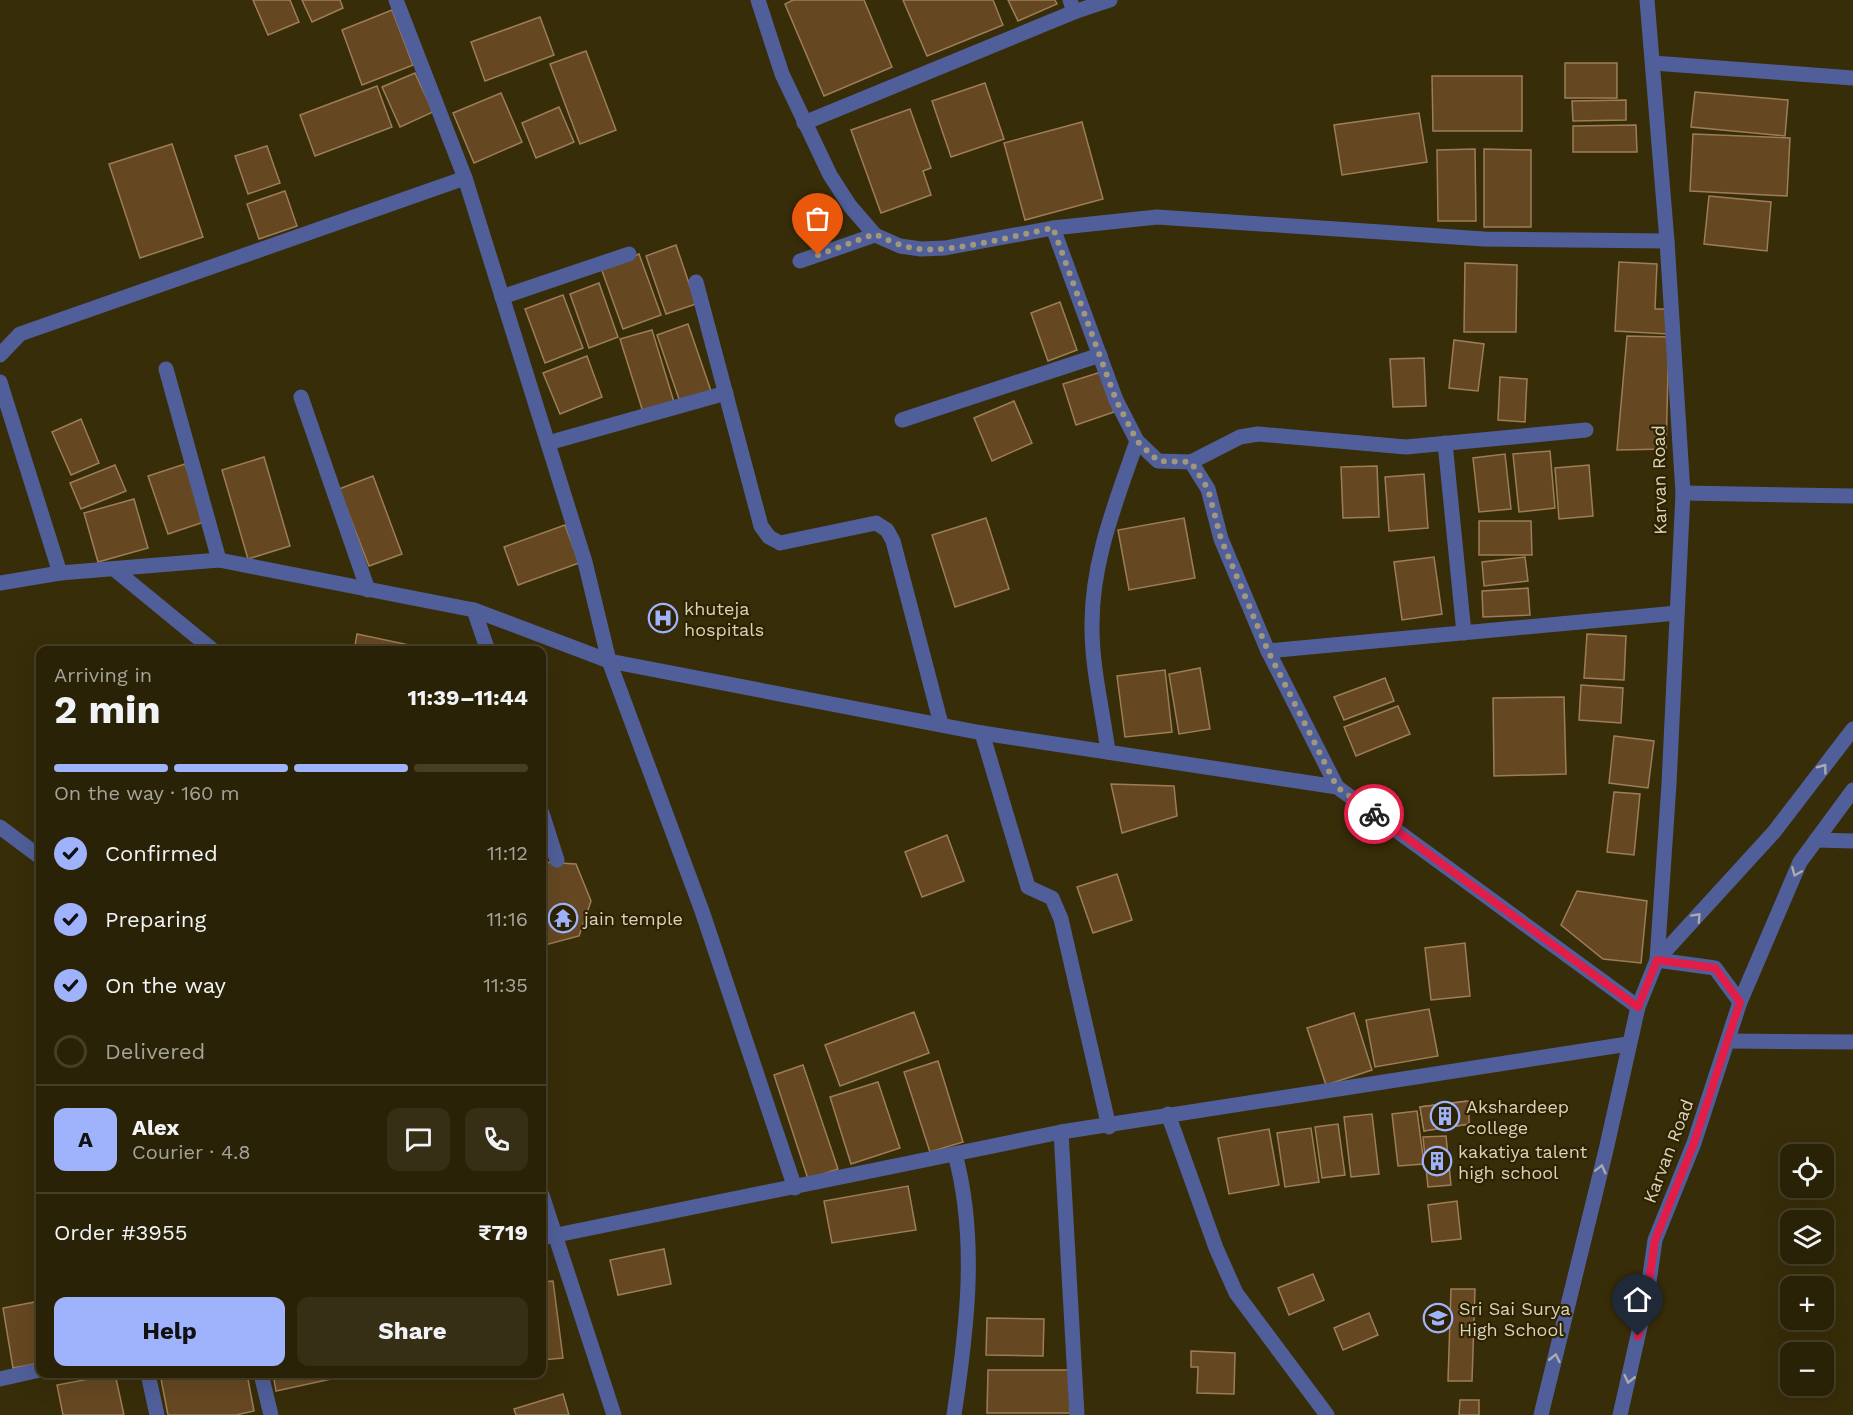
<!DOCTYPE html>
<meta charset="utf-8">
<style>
body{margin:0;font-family:"Work Sans",sans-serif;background:#362f15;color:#f1f3f6;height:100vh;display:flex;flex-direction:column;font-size:22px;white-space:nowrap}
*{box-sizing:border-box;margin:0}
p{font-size:20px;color:#a5a49b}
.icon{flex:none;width:33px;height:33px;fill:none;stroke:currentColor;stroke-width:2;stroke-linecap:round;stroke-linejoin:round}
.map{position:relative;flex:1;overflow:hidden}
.sheet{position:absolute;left:36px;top:646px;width:510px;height:732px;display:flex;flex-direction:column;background:#2a2207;border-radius:12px;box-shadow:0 6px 24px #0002,0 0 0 2px #463f28}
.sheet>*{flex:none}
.buttons{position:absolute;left:1780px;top:1144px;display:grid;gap:12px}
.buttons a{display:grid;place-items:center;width:54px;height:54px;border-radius:12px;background:#2a2207;box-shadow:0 6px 24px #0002,0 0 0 2px #463f28;font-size:30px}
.pin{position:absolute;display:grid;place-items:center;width:51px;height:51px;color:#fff;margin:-62px -26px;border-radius:50% 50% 50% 0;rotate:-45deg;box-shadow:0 0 6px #0007}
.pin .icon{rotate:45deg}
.courier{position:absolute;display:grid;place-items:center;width:60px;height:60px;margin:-30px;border:4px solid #e11d48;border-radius:50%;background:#fff;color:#222;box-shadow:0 2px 8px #0007}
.overview em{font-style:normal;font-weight:700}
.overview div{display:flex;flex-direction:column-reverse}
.overview{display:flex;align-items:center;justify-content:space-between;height:102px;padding:0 18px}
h1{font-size:39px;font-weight:700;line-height:45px}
.bar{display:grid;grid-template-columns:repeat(4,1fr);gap:9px 6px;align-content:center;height:72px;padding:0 18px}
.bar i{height:8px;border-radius:4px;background:#463f28}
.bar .selected{background:#9fb3fd}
.bar p{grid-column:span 4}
.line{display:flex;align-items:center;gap:15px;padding:0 18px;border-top:2px solid #463f28}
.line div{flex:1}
.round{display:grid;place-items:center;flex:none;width:63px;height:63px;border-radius:12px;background:#362f15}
ol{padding:0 18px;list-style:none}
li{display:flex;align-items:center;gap:18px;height:66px}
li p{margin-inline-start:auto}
li .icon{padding:6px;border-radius:50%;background:#9fb3fd;color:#111;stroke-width:4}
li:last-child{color:#a5a49b}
li i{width:33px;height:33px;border:3px solid #463f28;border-radius:50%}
.primary-button{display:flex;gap:12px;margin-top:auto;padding:12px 18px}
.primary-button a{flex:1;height:69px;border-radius:12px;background:#9fb3fd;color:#111;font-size:24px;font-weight:700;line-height:69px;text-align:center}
.primary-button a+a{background:#362f15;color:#f1f3f6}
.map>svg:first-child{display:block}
.building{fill:#654822;stroke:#9d7d57;stroke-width:1.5}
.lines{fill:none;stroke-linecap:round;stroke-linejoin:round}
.minor{stroke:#505f99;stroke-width:15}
.oneway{stroke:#aaaaae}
.done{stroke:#a1987c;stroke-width:6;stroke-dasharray:0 10.8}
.route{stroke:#e11d48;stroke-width:8}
.labels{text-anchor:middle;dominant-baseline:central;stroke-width:4.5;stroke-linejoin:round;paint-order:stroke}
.street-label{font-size:18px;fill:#dad2ba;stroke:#2e2300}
.poi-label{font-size:18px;fill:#dad2ba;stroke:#2e2300;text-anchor:start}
</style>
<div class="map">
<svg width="1853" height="1415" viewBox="0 0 1853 1415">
<rect width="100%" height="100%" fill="#382d09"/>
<g class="building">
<path d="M 253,0 L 290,0 L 299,22 L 268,35 Z"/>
<path d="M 302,0 L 340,0 L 343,8 L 312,22 Z"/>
<path d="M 793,0 L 864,0 L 892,67 L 824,96 L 785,4 Z"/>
<path d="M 903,0 L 993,0 L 1003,25 L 927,56 Z"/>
<path d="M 1008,0 L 1055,0 L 1057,4 L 1018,21 Z"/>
<path d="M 392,10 L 413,65 L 362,85 L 342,30 Z"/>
<path d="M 540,17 L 554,55 L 485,81 L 471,42 Z"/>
<path d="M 586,51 L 616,130 L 580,144 L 550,64 Z"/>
<rect x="1565" y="63" width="52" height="35"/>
<path d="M 415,73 L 433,112 L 400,127 L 382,87 Z"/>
<path d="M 1432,76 L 1522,76 L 1522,131 L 1433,131 Z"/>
<path d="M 985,83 L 1004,139 L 951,157 L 932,101 Z"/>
<path d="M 377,86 L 392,127 L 315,156 L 300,115 Z"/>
<path d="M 1695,92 L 1788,100 L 1785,136 L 1691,127 Z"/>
<path d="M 501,93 L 522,142 L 474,163 L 453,113 Z"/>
<path d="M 1626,100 L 1626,120 L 1573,121 L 1572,101 Z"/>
<path d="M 559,107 L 574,142 L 536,158 L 522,123 Z"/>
<path d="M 910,109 L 931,168 L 923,171 L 931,195 L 881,213 L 851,130 Z"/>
<path d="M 1419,113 L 1427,162 L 1342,175 L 1334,125 Z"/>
<path d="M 1082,122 L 1103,199 L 1025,220 L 1004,143 Z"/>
<path d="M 1636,125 L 1637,152 L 1573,152 L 1573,126 Z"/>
<path d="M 1693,134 L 1790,138 L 1787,196 L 1690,191 Z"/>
<path d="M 172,144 L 203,237 L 140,258 L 109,164 Z"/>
<path d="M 267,146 L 280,183 L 248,194 L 235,156 Z"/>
<path d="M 1475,149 L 1476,221 L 1438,221 L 1437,150 Z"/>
<path d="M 1484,149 L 1531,150 L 1531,227 L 1484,227 Z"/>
<path d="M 285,191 L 297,226 L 259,239 L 247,204 Z"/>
<path d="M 1709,196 L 1771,202 L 1767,251 L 1704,244 Z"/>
<path d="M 676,245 L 696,304 L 666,314 L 646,256 Z"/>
<path d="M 639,254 L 661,315 L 623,329 L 601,268 Z"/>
<path d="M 1619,262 L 1657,264 L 1655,309 L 1669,309 L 1668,334 L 1615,331 Z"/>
<path d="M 1465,263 L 1517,265 L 1516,332 L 1464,332 Z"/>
<path d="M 599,283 L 618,337 L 589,348 L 570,294 Z"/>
<path d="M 563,295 L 583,348 L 545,363 L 525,309 Z"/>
<path d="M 1060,302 L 1077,350 L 1048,361 L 1031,313 Z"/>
<path d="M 688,324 L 711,391 L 680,402 L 657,335 Z"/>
<path d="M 652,330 L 674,402 L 643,412 L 620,339 Z"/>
<path d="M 1627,336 L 1669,337 L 1666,449 L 1617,450 Z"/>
<path d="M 1454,340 L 1484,344 L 1478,391 L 1449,388 Z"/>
<path d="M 587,356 L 602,397 L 560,414 L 543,373 Z"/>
<path d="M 1424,358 L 1426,406 L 1393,407 L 1390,359 Z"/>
<path d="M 1101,372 L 1114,412 L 1076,425 L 1063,384 Z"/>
<path d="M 1500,377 L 1527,379 L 1525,422 L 1498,420 Z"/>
<path d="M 1014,401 L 1032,443 L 992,461 L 974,418 Z"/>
<path d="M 81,419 L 99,463 L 71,475 L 52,432 Z"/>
<path d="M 1550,451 L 1555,508 L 1519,512 L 1513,454 Z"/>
<path d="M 1505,454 L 1511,509 L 1479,512 L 1473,458 Z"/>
<path d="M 264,457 L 290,546 L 248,559 L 222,470 Z"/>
<path d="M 185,464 L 204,522 L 168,534 L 148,476 Z"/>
<path d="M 115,465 L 126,491 L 81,509 L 70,483 Z"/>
<path d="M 1589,465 L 1593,516 L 1559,519 L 1555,468 Z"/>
<path d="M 1377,466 L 1379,517 L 1343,518 L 1341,467 Z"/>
<path d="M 1424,474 L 1428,528 L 1389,531 L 1385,477 Z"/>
<path d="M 373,476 L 402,554 L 369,566 L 339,489 Z"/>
<path d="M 134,499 L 148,548 L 98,562 L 84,513 Z"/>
<path d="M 986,518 L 1009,589 L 955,607 L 932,535 Z"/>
<path d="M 1184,518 L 1195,578 L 1129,590 L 1118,530 Z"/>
<path d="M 1479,521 L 1531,521 L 1532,555 L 1479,555 Z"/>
<path d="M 565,525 L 579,563 L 518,585 L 504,547 Z"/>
<path d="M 1434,557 L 1442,614 L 1402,620 L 1394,562 Z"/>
<path d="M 1525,557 L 1528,581 L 1484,586 L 1482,562 Z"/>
<path d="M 1528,588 L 1530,615 L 1483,617 L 1482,591 Z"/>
<path d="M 357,634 L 419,647 L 419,651 L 354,651 Z"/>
<path d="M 1587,634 L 1626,636 L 1624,680 L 1584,678 Z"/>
<path d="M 1200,668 L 1210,729 L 1179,734 L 1169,674 Z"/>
<path d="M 1165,670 L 1172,732 L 1125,737 L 1117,676 Z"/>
<path d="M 1385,678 L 1394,701 L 1344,720 L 1334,697 Z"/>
<path d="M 1581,685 L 1623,688 L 1621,723 L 1579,720 Z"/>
<path d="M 1564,697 L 1566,774 L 1494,776 L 1493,698 Z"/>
<path d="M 1398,706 L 1410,734 L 1356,756 L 1344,727 Z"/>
<path d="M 1614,736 L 1654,741 L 1648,788 L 1609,783 Z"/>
<path d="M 1111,784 L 1174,786 L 1177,816 L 1122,833 Z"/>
<path d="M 1614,792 L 1640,794 L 1634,855 L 1607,852 Z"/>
<path d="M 947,835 L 964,881 L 922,897 L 905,852 Z"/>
<path d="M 542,862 L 576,864 L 591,901 L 579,936 L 545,945 L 542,943 Z"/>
<path d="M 1117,874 L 1132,920 L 1093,933 L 1077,887 Z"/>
<path d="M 1577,891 L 1647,901 L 1641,963 L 1603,959 L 1561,925 Z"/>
<path d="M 1465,943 L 1470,996 L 1431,1000 L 1425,948 Z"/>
<path d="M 1429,1009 L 1438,1056 L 1375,1067 L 1366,1020 Z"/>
<path d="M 914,1012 L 929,1053 L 840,1086 L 825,1045 Z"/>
<path d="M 1354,1013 L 1372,1070 L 1326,1085 L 1307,1028 Z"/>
<path d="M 938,1061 L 963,1142 L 930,1152 L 904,1072 Z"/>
<path d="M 803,1065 L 838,1169 L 808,1179 L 774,1075 Z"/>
<path d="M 878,1082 L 900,1148 L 851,1164 L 830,1097 Z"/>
<path d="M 1466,1101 L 1469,1124 L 1424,1131 L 1420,1107 Z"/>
<path d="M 1469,1101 L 1469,1124 L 1424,1131 L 1420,1107 Z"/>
<path d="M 1417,1111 L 1424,1164 L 1398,1166 L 1392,1114 Z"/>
<path d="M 1372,1114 L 1379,1174 L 1351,1177 L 1344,1117 Z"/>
<path d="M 1338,1124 L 1345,1175 L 1322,1178 L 1315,1127 Z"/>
<path d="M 1311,1128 L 1319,1182 L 1285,1187 L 1277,1133 Z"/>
<path d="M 1269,1129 L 1279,1185 L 1229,1194 L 1218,1138 Z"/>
<path d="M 1446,1136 L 1451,1185 L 1428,1187 L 1423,1137 Z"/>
<path d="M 908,1186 L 916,1230 L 832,1243 L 824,1201 Z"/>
<path d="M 1457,1201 L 1461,1239 L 1432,1242 L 1428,1205 Z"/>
<path d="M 664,1249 L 671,1284 L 618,1295 L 610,1260 Z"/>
<path d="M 1313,1274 L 1324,1300 L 1289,1315 L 1278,1288 Z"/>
<path d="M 553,1281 L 563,1358 L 542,1360 L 542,1282 Z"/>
<path d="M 1451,1289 L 1475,1289 L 1472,1381 L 1448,1381 Z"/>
<path d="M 40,1301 L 40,1363 L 13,1368 L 3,1308 Z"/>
<path d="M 1369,1313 L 1378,1335 L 1343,1350 L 1334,1328 Z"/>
<path d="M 987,1318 L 1044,1319 L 1043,1356 L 986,1355 Z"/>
<path d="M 1191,1351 L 1235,1353 L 1234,1394 L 1197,1393 L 1198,1367 L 1191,1367 Z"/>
<path d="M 988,1370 L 1071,1370 L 1070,1413 L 987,1413 Z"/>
<path d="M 115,1374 L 124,1415 L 63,1415 L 57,1385 Z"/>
<path d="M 186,1374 L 247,1374 L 254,1411 L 236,1415 L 168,1415 L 161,1379 Z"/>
<path d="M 273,1374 L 354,1374 L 276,1391 Z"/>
<path d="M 563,1394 L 569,1415 L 516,1415 L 514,1409 Z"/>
<path d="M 1460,1400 L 1479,1400 L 1479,1415 L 1459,1415 Z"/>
</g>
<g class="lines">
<g class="minor">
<path d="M 396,0 L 465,178 L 585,562 L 609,661 L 702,911 L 795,1188"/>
<path d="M 758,0 L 782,74 L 830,175 L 850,206 L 875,235 L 900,246 L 921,249 L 945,248 L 1053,228 L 1157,217 L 1484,239 L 1667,241"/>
<path d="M 1070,0 L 1074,12 L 1110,0"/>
<path d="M 1653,63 L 1853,78"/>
<path d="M 804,123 L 1074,12"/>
<path d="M 1053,228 L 1116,400 L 1137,441 L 1158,461 L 1191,462 L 1208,489 L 1221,539 L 1268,651 L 1337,787"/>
<path d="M 800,261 L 875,235"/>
<path d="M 696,282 L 761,526 L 769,537 L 780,543 L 876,523 L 887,530 L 893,541 L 941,724"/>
<path d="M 502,297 L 629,254"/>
<path d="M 0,355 L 20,334 L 465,178"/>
<path d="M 166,369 L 219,560"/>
<path d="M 0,382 L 60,573"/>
<path d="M 301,397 L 368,590"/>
<path d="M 902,420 L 1100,355"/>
<path d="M 548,443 L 726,393"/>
<path d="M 1445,443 L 1464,633"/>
<path d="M 1191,462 L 1240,437 L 1258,434 L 1406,447 L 1586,430"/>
<path d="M 1683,493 L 1853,496"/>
<path d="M 114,569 L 214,651"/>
<path d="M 0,583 L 60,573 L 219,560 L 474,610 L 609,661 L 982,733 L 1337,787 L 1638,1007"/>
<path d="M 474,610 L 488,651"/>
<path d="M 1268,651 L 1677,613"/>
<path d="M 982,733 L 1028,887 L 1052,898 L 1061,919 L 1109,1127"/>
<path d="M 1108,752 C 1103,712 1092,669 1092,628 C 1091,562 1116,502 1137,441"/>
<path d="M 542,813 L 557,860"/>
<path d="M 0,827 L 40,857"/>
<path d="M 1816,840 L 1853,841"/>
<path d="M 1657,960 L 1774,832 L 1853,729"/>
<path d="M 1657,960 L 1715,968 L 1740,1002"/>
<path d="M 1729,1041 L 1853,1042"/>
<path d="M 1168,1114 L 1216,1248 L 1236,1293 L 1327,1415"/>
<path d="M 1061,1132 L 1077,1415"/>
<path d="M 542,1195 L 614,1415"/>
<path d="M 542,1238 L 1061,1132 L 1628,1044"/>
<path d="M 148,1374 L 157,1415"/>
<path d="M 261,1374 L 271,1415"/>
<path d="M 0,1379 L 40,1370"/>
<path d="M 954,1415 C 967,1329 978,1239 955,1154"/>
<path d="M 1541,1415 L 1606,1150 L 1638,1007 L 1657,960 L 1669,784 L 1683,493 L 1667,241 L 1647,0"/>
<path d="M 1620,1415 L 1647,1296 L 1655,1240 L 1694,1143 L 1740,1002 L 1800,862 L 1853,790"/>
</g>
</g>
<defs><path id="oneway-chevron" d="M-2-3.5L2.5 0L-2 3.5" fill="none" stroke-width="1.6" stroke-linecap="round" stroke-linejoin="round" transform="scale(1.5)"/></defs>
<g class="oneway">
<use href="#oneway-chevron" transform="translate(1823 768) rotate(-53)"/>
<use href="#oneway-chevron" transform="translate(1796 872) rotate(113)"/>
<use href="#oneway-chevron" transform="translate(1697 917) rotate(-47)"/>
<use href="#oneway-chevron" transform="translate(1601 1169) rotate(-76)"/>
<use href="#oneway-chevron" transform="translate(1555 1358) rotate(-77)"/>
<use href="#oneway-chevron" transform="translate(1629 1379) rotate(103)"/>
</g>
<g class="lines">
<path class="done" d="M 818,255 L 875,234 C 889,241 903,247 919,249 C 952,253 1017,235 1053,228 L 1116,400 L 1137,441 L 1158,461 L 1191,462 L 1208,489 L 1221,539 L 1268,651 L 1337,787 L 1374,814"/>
<path class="route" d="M 1374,814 L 1638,1007 L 1657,960 L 1715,968 L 1740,1002 L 1694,1143 L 1655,1240 L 1647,1296 L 1638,1336"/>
</g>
<defs>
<g id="hospital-ring" transform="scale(1.5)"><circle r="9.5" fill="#2e2300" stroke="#9fb3fd" stroke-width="1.5"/><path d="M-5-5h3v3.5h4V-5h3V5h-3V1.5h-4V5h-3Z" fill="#9fb3fd"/></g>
<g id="temple-ring" transform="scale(1.5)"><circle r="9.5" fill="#2e2300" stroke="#9fb3fd" stroke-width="1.5"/><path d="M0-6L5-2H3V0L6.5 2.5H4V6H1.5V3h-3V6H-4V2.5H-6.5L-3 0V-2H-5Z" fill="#9fb3fd"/></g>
<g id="building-ring" transform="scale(1.5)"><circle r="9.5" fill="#2e2300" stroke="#9fb3fd" stroke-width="1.5"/><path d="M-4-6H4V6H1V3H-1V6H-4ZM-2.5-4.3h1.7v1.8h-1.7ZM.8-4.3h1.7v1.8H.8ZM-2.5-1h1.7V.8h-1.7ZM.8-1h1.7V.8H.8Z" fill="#9fb3fd"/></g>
<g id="university-ring" transform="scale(1.5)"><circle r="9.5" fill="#2e2300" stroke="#9fb3fd" stroke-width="1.5"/><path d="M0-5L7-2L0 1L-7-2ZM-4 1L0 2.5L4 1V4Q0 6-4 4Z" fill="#9fb3fd"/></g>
</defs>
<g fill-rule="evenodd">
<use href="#hospital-ring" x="663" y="618"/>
<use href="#temple-ring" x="563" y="918"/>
<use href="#building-ring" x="1445" y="1116"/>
<use href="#building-ring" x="1437" y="1161"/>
<use href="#university-ring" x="1438" y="1318"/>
</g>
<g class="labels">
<g class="street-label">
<text transform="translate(1659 480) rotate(-91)">Karvan Road</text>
<text transform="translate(1668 1151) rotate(-69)">Karvan Road</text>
</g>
<g class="poi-label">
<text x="684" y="608">khuteja<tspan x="684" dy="21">hospitals</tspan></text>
<text x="584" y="918">jain temple</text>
<text x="1466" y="1106">Akshardeep<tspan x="1466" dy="21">college</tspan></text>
<text x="1458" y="1151">kakatiya talent<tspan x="1458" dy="21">high school</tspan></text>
<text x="1459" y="1308">Sri Sai Surya<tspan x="1459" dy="21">High School</tspan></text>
</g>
</g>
</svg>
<div class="buttons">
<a><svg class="icon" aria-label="locate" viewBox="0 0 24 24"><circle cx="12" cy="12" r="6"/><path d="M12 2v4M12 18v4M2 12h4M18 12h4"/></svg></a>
<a><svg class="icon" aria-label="layers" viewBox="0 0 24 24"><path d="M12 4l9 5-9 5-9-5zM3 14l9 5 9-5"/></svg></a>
<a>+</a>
<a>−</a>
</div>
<div class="pin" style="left:818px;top:255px;background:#ea580c"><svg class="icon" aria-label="bag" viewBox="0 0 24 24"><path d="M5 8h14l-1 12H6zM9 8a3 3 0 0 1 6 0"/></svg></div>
<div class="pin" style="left:1638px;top:1336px;background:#1f2937"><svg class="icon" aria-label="home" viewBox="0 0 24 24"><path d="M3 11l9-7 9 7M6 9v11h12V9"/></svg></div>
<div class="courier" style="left:1374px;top:814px"><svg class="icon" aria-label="bike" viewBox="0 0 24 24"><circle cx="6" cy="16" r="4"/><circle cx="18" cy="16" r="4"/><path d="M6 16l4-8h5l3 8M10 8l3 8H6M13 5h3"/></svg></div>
<section class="sheet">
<div class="overview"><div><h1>2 min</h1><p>Arriving in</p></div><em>11:39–11:44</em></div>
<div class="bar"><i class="selected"></i><i class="selected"></i><i class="selected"></i><i></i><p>On the way · 160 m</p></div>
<ol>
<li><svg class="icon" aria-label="check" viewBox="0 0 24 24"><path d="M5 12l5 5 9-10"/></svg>Confirmed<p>11:12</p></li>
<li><svg class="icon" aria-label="check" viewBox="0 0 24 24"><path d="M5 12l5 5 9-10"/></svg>Preparing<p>11:16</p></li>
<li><svg class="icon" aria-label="check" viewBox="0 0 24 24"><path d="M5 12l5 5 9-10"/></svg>On the way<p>11:35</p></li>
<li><i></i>Delivered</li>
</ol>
<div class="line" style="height:108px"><b class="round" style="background:#9fb3fd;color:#111">A</b><div><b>Alex</b><p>Courier · 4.8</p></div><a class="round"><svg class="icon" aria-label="chat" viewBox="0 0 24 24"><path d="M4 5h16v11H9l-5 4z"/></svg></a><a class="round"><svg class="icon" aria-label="phone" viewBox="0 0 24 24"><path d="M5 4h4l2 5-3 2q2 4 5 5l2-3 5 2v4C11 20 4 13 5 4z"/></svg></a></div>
<div class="line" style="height:78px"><div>Order #3955</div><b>₹719</b></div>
<div class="primary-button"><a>Help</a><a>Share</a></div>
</section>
</div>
